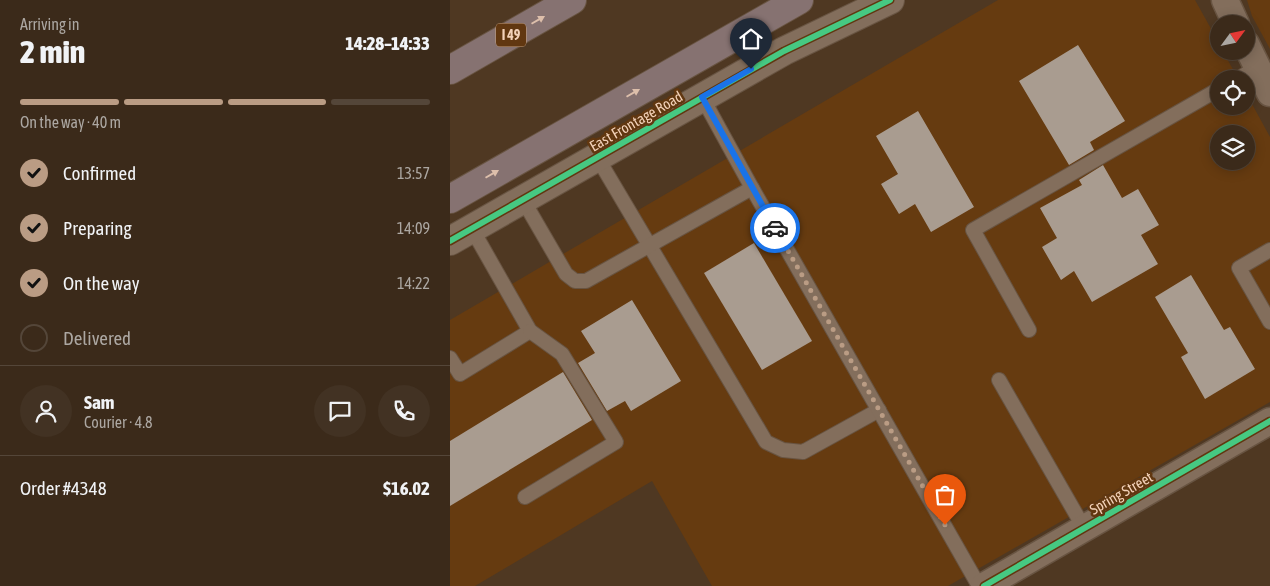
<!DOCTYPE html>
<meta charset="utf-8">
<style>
body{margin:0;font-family:"Asap Condensed",sans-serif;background:#423223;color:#f1f3f6;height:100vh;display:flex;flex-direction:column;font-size:19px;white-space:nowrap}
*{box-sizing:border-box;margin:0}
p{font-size:16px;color:#aca7a2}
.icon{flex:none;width:28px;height:28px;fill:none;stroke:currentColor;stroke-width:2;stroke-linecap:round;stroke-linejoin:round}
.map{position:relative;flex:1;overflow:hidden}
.sheet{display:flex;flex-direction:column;background:#3b2a1a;width:450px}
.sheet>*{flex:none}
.needle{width:32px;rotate:57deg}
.controls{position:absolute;left:760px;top:15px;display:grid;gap:10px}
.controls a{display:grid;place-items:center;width:45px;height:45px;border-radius:50%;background:#3b2a1a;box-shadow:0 2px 12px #0003,0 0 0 1px #544639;font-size:25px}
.pin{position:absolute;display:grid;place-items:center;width:42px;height:42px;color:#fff;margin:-51px -21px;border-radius:50% 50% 50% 0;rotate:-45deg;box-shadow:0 0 5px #0007}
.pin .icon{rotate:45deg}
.courier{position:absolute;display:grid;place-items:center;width:50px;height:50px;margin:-25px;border:4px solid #1a73e8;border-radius:50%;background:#fff;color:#222;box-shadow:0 1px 6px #0007}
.overview em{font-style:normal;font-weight:800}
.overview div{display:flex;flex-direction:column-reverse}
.overview{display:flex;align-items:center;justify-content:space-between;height:85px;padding:0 20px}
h1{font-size:32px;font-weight:800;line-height:38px}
.bar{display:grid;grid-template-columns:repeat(4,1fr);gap:8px 5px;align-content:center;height:60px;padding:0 20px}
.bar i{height:6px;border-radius:4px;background:#544639}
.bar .selected{background:#ba9c84}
.bar p{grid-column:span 4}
.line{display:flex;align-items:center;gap:12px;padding:0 20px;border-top:1px solid #544639}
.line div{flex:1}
.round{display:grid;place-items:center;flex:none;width:52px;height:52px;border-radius:26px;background:#423223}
ol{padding:0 20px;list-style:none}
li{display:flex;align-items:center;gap:15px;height:55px}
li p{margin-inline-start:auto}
li .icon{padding:5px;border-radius:50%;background:#ba9c84;color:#111;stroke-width:4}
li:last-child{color:#aca7a2}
li i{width:28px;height:28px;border:2px solid #544639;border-radius:50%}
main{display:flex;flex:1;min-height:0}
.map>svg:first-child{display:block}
.built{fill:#663b10;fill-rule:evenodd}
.building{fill:#a99c90}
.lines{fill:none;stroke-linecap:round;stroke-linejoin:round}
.service-casing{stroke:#685442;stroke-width:16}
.minor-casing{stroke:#685442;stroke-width:29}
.tertiary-casing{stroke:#685442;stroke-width:30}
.motorway-casing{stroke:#685442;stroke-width:30}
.service{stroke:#836e5c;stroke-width:14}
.minor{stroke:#836e5c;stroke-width:26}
.tertiary{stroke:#836e5c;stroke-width:28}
.motorway{stroke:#867271;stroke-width:28}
.cycleway-casing{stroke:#613710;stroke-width:9}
.cycleway{stroke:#46c982;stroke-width:6}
.oneway{fill:#ddbfab}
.done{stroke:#ba9c84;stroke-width:5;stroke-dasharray:0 9}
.route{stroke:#1a73e8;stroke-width:6}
.labels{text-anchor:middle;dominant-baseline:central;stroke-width:5;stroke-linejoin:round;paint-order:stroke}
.shield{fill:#613710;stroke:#c7a486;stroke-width:1}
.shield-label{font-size:14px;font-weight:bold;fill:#f3d2b9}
.street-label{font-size:15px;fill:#f3d2b9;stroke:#613710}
</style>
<main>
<section class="sheet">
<div class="overview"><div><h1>2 min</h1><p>Arriving in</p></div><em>14:28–14:33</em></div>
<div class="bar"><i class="selected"></i><i class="selected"></i><i class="selected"></i><i></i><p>On the way · 40 m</p></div>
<ol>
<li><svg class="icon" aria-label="check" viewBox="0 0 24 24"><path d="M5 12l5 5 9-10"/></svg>Confirmed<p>13:57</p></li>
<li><svg class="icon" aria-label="check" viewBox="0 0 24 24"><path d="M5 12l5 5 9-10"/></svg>Preparing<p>14:09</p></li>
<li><svg class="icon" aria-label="check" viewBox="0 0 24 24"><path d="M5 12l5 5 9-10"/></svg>On the way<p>14:22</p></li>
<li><i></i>Delivered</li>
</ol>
<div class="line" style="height:90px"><a class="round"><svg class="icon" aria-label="person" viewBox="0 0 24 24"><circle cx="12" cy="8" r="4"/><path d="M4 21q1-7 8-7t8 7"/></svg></a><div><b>Sam</b><p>Courier · 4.8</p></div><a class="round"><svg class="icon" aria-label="chat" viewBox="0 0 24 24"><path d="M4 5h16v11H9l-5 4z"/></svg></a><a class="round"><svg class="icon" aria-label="phone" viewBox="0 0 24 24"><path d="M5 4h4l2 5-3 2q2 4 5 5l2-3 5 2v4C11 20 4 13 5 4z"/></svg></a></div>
<div class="line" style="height:65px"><div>Order #4348</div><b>$16.02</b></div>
</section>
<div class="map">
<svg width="820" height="586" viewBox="0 0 820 586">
<rect width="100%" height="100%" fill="#4f3822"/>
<g class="built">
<path d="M 548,0 L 745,0 L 769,43 L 769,51 L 773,51 L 788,79 L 769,79 L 769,106 L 796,106 L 796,93 L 820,137 L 820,402 L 498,586 L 262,586 L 202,481 L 25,586 L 0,586 L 0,320 ZM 769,134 L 796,134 L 796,161 L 769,161 Z"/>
<path d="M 797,0 L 820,0 L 820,49 L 802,16 Z"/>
</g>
<g class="building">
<path d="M 628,45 L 675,121 L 640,142 L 644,150 L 619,165 L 569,81 Z"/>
<path d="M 468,111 L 524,207 L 481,232 L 465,204 L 449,214 L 431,184 L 448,174 L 426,136 Z"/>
<path d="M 653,165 L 672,198 L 688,189 L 709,225 L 691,235 L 708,264 L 642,302 L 624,271 L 611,280 L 592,247 L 607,238 L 590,208 L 632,185 L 629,180 Z"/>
<path d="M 304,243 L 362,341 L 312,370 L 254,273 Z"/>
<path d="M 741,275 L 774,330 L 780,327 L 805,369 L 755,399 L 731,357 L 738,353 L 705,297 Z"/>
<path d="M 182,300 L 231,381 L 181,411 L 175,401 L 157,411 L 128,363 L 145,353 L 131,331 Z"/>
<path d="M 113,372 L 142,420 L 0,506 L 0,441 Z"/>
</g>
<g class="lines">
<g class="service-casing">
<g id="service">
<path d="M 788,79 L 807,67"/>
<path d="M 147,157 L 316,442 L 333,450 L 353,452 L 429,410"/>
<path d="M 302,188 L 529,586"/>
<path d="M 73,200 L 116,274 L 125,281 L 136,281 L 302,188 L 252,97"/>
<path d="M 820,250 L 789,268 L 820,322"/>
<path d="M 579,330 L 523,230 L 769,89"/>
<path d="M 0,358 L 10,374 L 80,331 L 22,229"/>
<path d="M 549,380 L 634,528"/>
<path d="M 75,497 L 166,442 L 112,354 L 80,331"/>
</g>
</g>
<g class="minor-casing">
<g id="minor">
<path d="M 775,0 L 786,24"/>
<path d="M 796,44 L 820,93"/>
<path d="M 534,586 L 820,421"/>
</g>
</g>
<g class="tertiary-casing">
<path id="tertiary" d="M 0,241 L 334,51 L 440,0"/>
</g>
<g class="motorway-casing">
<g id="motorway">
<path d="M 0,70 L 122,0"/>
<path d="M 0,199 L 349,0"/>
</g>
</g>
<use href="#service" class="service"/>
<use href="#minor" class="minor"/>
<use href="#tertiary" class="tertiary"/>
<use href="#motorway" class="motorway"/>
<g class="cycleway-casing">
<g id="cycleway">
<path d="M 0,241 L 334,51 L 440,0"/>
<path d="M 534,586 L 820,421"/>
</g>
</g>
<use href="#cycleway" class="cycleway"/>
</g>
<defs><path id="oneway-solid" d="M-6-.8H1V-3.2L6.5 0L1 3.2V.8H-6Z" transform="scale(1.25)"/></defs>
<g class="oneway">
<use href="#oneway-solid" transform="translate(88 20) rotate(-30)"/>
<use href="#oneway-solid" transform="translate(183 93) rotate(-30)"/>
<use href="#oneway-solid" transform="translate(42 174) rotate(-30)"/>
</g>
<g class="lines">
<path class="done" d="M 325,228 L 495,525"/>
<path class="route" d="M 301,69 L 252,97 L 325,228"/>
</g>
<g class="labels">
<rect class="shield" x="46" y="23.5" width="30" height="23" rx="4"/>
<g class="shield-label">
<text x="61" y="35">I 49</text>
</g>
<g class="street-label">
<text transform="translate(186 121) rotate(-30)">East Frontage Road</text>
<text transform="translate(671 493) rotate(-30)">Spring Street</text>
</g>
</g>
</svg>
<div class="controls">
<a><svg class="needle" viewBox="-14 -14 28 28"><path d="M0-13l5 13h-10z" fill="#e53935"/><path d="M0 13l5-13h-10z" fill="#aca7a2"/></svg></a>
<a><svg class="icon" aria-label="locate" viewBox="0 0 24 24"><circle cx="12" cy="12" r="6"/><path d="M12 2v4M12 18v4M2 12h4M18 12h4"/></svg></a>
<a><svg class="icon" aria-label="layers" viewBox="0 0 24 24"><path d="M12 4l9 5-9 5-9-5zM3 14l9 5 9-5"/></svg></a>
</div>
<div class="pin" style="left:495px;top:525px;background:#ea580c"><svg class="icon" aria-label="bag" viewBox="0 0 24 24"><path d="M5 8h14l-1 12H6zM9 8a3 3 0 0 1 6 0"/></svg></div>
<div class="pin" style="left:301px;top:69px;background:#1f2937"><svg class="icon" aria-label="home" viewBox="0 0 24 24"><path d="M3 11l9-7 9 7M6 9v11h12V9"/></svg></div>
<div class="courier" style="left:325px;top:228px"><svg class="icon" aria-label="car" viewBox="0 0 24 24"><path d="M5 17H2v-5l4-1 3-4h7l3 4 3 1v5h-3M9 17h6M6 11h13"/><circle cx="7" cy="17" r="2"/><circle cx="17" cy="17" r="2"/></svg></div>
</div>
</main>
